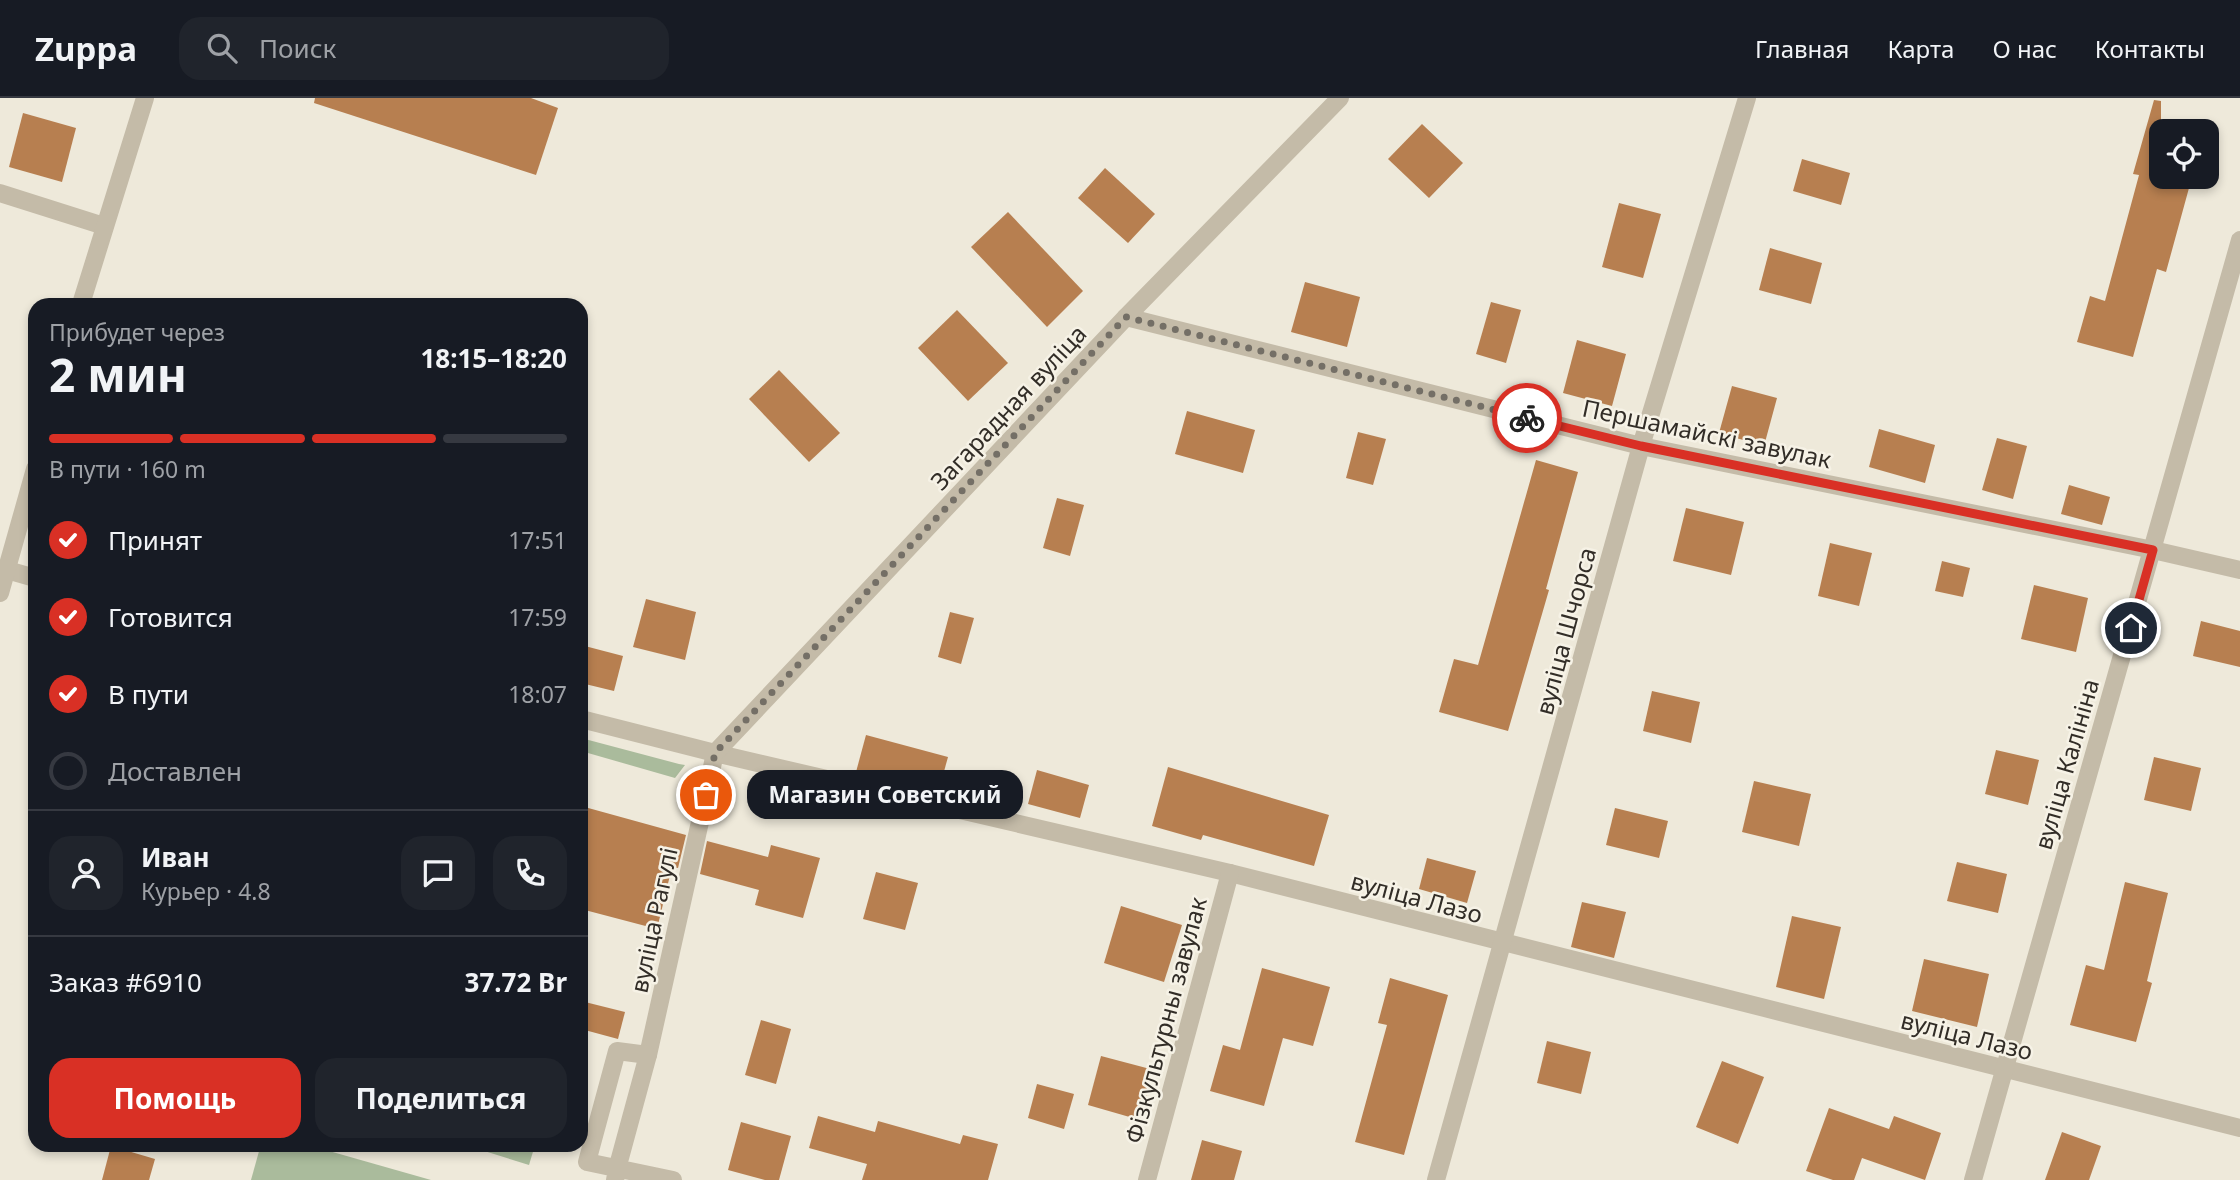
<!DOCTYPE html>
<html lang="ru">
<meta charset="utf-8">
<style>
body{margin:0;font-family:"Noto Sans",sans-serif;background:#20242c;color:#f1f3f6;height:100vh;display:flex;flex-direction:column;font-size:26px;white-space:nowrap}
*{box-sizing:border-box;margin:0}
p{font-size:23px;color:#9ea1a6}
.icon{flex:none;width:38px;height:38px;fill:none;stroke:currentColor;stroke-width:2;stroke-linecap:round;stroke-linejoin:round}
.map{position:relative;flex:1;overflow:hidden}
.sheet{position:absolute;left:28px;top:200px;width:560px;height:854px;display:flex;flex-direction:column;background:#171b24;border-radius:21px;box-shadow:0 4px 10px #0003}
.sheet>*{flex:none}
.buttons{position:absolute;left:2149px;top:21px;display:grid;gap:14px}
.buttons a{display:grid;place-items:center;width:70px;height:70px;border-radius:14px;background:#171b24;box-shadow:0 4px 10px #0003;font-size:35px}
.pin{position:absolute;display:grid;place-items:center;width:60px;height:60px;color:#fff;margin:-30px;border:4px solid #fff;border-radius:50%;box-shadow:0 2px 7px #0007}
.courier{position:absolute;display:grid;place-items:center;width:70px;height:70px;margin:-35px;border:5px solid #d93025;border-radius:50%;background:#fff;color:#222;box-shadow:0 2px 9px #0007}
.bubble{position:absolute;height:49px;border-radius:21px;background:#171b24;box-shadow:0 4px 10px #0003;font-size:23px;font-weight:700;line-height:49px;text-align:center}
.summary em{font-style:normal;font-weight:700}
.summary div{display:flex;flex-direction:column-reverse}
.summary{display:flex;align-items:center;justify-content:space-between;height:119px;padding:0 21px}
h1{font-size:46px;font-weight:700;line-height:52px}
.bar{display:grid;grid-template-columns:repeat(4,1fr);gap:10px 7px;align-content:center;height:84px;padding:0 21px}
.bar i{height:9px;border-radius:5px;background:#363941}
.bar .active{background:#d93025}
.bar p{grid-column:span 4}
.line{display:flex;align-items:center;gap:18px;padding:0 21px;border-top:2px solid #363941}
.line div{flex:1}
.round{display:grid;place-items:center;flex:none;width:74px;height:74px;border-radius:21px;background:#20242c}
ol{padding:0 21px;list-style:none}
li{display:flex;align-items:center;gap:21px;height:77px}
li p{margin-inline-start:auto}
li .icon{padding:7px;border-radius:50%;background:#d93025;color:#fff;stroke-width:4}
li:last-child{color:#9ea1a6}
li i{width:38px;height:38px;border:4px solid #363941;border-radius:50%}
.cta{display:flex;gap:14px;margin-top:auto;padding:14px 21px}
.cta a{flex:1;height:80px;border-radius:21px;background:#d93025;color:#fff;font-size:28px;font-weight:700;line-height:80px;text-align:center}
.cta a+a{background:#20242c;color:#f1f3f6}
header{display:flex;align-items:center;gap:42px;box-sizing:border-box;height:98px;padding:0 35px;background:#171b24;border-bottom:2px solid #363941}
header strong{font-size:33px}
nav{display:flex;gap:38px;margin-inline-start:auto;font-size:24px}
.search{width:490px;height:63px;background:#20242c;display:flex;align-items:center;gap:18px;box-sizing:border-box;padding:0 24px;border-radius:21px;color:#9ea1a6;font-size:26px}
.map>svg:first-child{display:block}
.green{fill:#aabb9c}
.building{fill:#b77f50}
.lines{fill:none;stroke-linecap:round;stroke-linejoin:round}
.pedestrian{stroke:#c4bba8;stroke-width:18}
.minor{stroke:#c4bba8;stroke-width:18}
.tertiary{stroke:#c4bba8;stroke-width:18}
.done{stroke:#746f66;stroke-width:7;stroke-dasharray:0 12.6}
.route{stroke:#d93025;stroke-width:9}
.labels{text-anchor:middle;dominant-baseline:central;stroke-width:5;stroke-linejoin:round;paint-order:stroke}
.street-label{font-size:24px;fill:#322d27;stroke:#f6f2e6}
</style>
<header>
<strong>Zuppa</strong>
<div class="search"><svg class="icon" aria-label="search" viewBox="0 0 24 24"><circle cx="10" cy="10" r="6"/><path d="M15 15l6 6"/></svg>Поиск</div>
<nav><a>Главная</a><a>Карта</a><a>О нас</a><a>Контакты</a></nav>
</header>
<div class="map">
<svg width="2240" height="1082" viewBox="0 0 2240 1082">
<rect width="100%" height="100%" fill="#eee9da"/>
<g class="green">
<path d="M 581,640 L 679,666 L 685,667 L 675,680 L 581,653 Z"/>
<path d="M 261,1046 L 308,1047 L 431,1082 L 251,1082 Z"/>
<path d="M 465,1047 L 535,1047 L 529,1067 Z"/>
</g>
<g class="building">
<path d="M 315,0 L 531,0 L 558,10 L 536,77 L 314,5 Z"/>
<path d="M 2154,2 L 2161,3 L 2161,79 L 2192,79 L 2166,174 L 2157,171 L 2133,259 L 2077,244 L 2090,198 L 2105,203 L 2139,77 L 2133,76 Z"/>
<path d="M 23,15 L 76,30 L 62,84 L 9,69 Z"/>
<path d="M 1422,26 L 1463,65 L 1429,100 L 1388,61 Z"/>
<path d="M 1802,61 L 1850,75 L 1841,107 L 1793,93 Z"/>
<path d="M 1105,70 L 1155,116 L 1128,145 L 1078,100 Z"/>
<path d="M 1619,105 L 1661,116 L 1643,180 L 1602,169 Z"/>
<path d="M 1008,114 L 1083,193 L 1047,229 L 971,149 Z"/>
<path d="M 1770,150 L 1822,165 L 1811,206 L 1759,192 Z"/>
<path d="M 1305,184 L 1360,199 L 1347,249 L 1291,234 Z"/>
<path d="M 1491,204 L 1521,212 L 1506,265 L 1476,256 Z"/>
<path d="M 957,212 L 1008,265 L 968,303 L 918,250 Z"/>
<path d="M 1577,242 L 1626,256 L 1612,308 L 1563,295 Z"/>
<path d="M 779,272 L 840,335 L 809,364 L 749,301 Z"/>
<path d="M 1732,288 L 1777,300 L 1764,348 L 1719,335 Z"/>
<path d="M 1187,313 L 1255,332 L 1243,375 L 1175,356 Z"/>
<path d="M 1879,331 L 1935,347 L 1925,385 L 1869,369 Z"/>
<path d="M 1358,334 L 1386,341 L 1373,387 L 1346,380 Z"/>
<path d="M 1997,340 L 2027,348 L 2013,401 L 1982,392 Z"/>
<path d="M 1536,362 L 1578,374 L 1546,491 L 1549,492 L 1508,633 L 1439,614 L 1454,561 L 1478,567 Z"/>
<path d="M 2069,387 L 2110,399 L 2102,427 L 2061,416 Z"/>
<path d="M 1057,400 L 1084,407 L 1070,458 L 1043,450 Z"/>
<path d="M 1686,410 L 1744,424 L 1731,477 L 1673,463 Z"/>
<path d="M 1830,445 L 1872,455 L 1859,508 L 1818,498 Z"/>
<path d="M 1942,463 L 1970,470 L 1963,499 L 1935,493 Z"/>
<path d="M 2034,487 L 2088,500 L 2076,554 L 2021,541 Z"/>
<path d="M 646,501 L 696,514 L 685,562 L 633,549 Z"/>
<path d="M 950,514 L 974,520 L 961,566 L 938,559 Z"/>
<path d="M 2201,523 L 2240,533 L 2240,569 L 2193,558 Z"/>
<path d="M 581,547 L 623,558 L 614,593 L 581,585 Z"/>
<path d="M 1652,593 L 1700,604 L 1691,645 L 1643,633 Z"/>
<path d="M 866,637 L 948,659 L 938,695 L 856,674 Z"/>
<path d="M 1996,652 L 2039,662 L 2028,707 L 1985,696 Z"/>
<path d="M 2154,659 L 2201,670 L 2191,713 L 2144,702 Z"/>
<path d="M 1168,669 L 1329,717 L 1314,768 L 1203,737 L 1201,742 L 1152,728 Z"/>
<path d="M 1037,672 L 1089,687 L 1080,720 L 1028,706 Z"/>
<path d="M 1754,683 L 1811,696 L 1799,748 L 1742,734 Z"/>
<path d="M 581,708 L 686,737 L 678,770 L 672,769 L 657,831 L 581,811 Z"/>
<path d="M 1615,710 L 1668,723 L 1659,760 L 1606,747 Z"/>
<path d="M 707,743 L 768,759 L 771,747 L 820,760 L 803,820 L 755,807 L 759,792 L 700,776 Z"/>
<path d="M 1427,760 L 1476,773 L 1467,805 L 1419,791 Z"/>
<path d="M 1957,764 L 2007,776 L 1998,815 L 1947,803 Z"/>
<path d="M 876,774 L 918,785 L 905,832 L 863,821 Z"/>
<path d="M 2125,784 L 2168,795 L 2147,883 L 2152,885 L 2136,944 L 2070,927 L 2086,867 L 2104,872 Z"/>
<path d="M 1582,804 L 1626,814 L 1614,860 L 1571,849 Z"/>
<path d="M 1121,808 L 1182,827 L 1164,884 L 1104,865 Z"/>
<path d="M 1792,818 L 1841,829 L 1824,901 L 1776,889 Z"/>
<path d="M 1924,861 L 1989,876 L 1977,929 L 1912,913 Z"/>
<path d="M 1262,870 L 1330,889 L 1313,948 L 1283,940 L 1264,1008 L 1210,993 L 1223,947 L 1240,952 Z"/>
<path d="M 1390,880 L 1448,897 L 1404,1057 L 1355,1044 L 1387,927 L 1378,925 Z"/>
<path d="M 581,903 L 625,914 L 618,941 L 581,931 Z"/>
<path d="M 761,922 L 791,931 L 776,986 L 745,977 Z"/>
<path d="M 1547,943 L 1591,954 L 1581,996 L 1537,985 Z"/>
<path d="M 1101,958 L 1154,972 L 1140,1022 L 1088,1007 Z"/>
<path d="M 1722,963 L 1764,979 L 1738,1046 L 1696,1029 Z"/>
<path d="M 1037,986 L 1074,996 L 1064,1031 L 1028,1020 Z"/>
<path d="M 1829,1010 L 1889,1031 L 1894,1018 L 1941,1035 L 1925,1082 L 1862,1060 L 1854,1082 L 1833,1082 L 1806,1073 Z"/>
<path d="M 818,1018 L 875,1034 L 878,1023 L 960,1046 L 963,1037 L 998,1046 L 988,1082 L 862,1082 L 867,1066 L 809,1050 Z"/>
<path d="M 741,1024 L 791,1038 L 779,1082 L 765,1082 L 728,1072 Z"/>
<path d="M 2062,1034 L 2101,1048 L 2089,1082 L 2045,1082 Z"/>
<path d="M 1202,1042 L 1242,1053 L 1234,1082 L 1191,1082 Z"/>
<path d="M 111,1048 L 155,1061 L 149,1082 L 102,1082 Z"/>
</g>
<g class="lines">
<path class="pedestrian" d="M 648,957 L 706,697"/>
<g class="minor">
<path d="M 0,95 L 104,128"/>
<path d="M 1126,219 L 1641,348 L 2153,452 L 2240,472"/>
<path d="M 706,697 L 715,655 L 1230,775 L 2240,1030"/>
<path d="M 615,1082 L 617,1071 L 648,957 L 617,953 L 587,1064 L 673,1082"/>
<path d="M 1147,1082 L 1230,775"/>
<path d="M 1436,1082 L 1641,348 L 1747,0"/>
<path d="M 1973,1082 L 2240,142"/>
</g>
<g class="tertiary">
<path d="M 81,206 L 145,0"/>
<path d="M 7,472 L 35,480"/>
<path d="M 0,495 L 35,371"/>
<path d="M 581,621 L 715,655 L 1126,219 L 1340,0"/>
</g>
</g>
<g class="lines">
<path class="done" d="M 706,697 L 715,655 L 1126,219 L 1527,320"/>
<path class="route" d="M 1527,320 L 1641,348 L 2153,452 L 2131,530"/>
</g>
<g class="labels">
<g class="street-label">
<text transform="translate(1008 309) rotate(-47)">Загарадная вуліца</text>
<text transform="translate(1707 335) rotate(12)">Першамайскі завулак</text>
<text transform="translate(1565 533) rotate(-75)">вуліца Шчорса</text>
<text transform="translate(2066 666) rotate(-74)">вуліца Калініна</text>
<text transform="translate(1417 799) rotate(15)">вуліца Лазо</text>
<text transform="translate(653 822) rotate(-78)">вуліца Рагулі</text>
<text transform="translate(1165 922) rotate(-75)">Фізкультурны завулак</text>
<text transform="translate(1967 937) rotate(14)">вуліца Лазо</text>
</g>
</g>
</svg>
<div class="buttons">
<a><svg class="icon" aria-label="locate" viewBox="0 0 24 24"><circle cx="12" cy="12" r="6"/><path d="M12 2v4M12 18v4M2 12h4M18 12h4"/></svg></a>
</div>
<div class="pin" style="left:706px;top:697px;background:#ea580c"><svg class="icon" aria-label="bag" viewBox="0 0 24 24"><path d="M5 8h14l-1 12H6zM9 8a3 3 0 0 1 6 0"/></svg></div>
<div class="pin" style="left:2131px;top:530px;background:#1f2937"><svg class="icon" aria-label="home" viewBox="0 0 24 24"><path d="M3 11l9-7 9 7M6 9v11h12V9"/></svg></div>
<div class="courier" style="left:1527px;top:320px"><svg class="icon" aria-label="bike" viewBox="0 0 24 24"><circle cx="6" cy="16" r="4"/><circle cx="18" cy="16" r="4"/><path d="M6 16l4-8h5l3 8M10 8l3 8H6M13 5h3"/></svg></div>
<div class="bubble" style="left:747px;top:672px;width:276px">Магазин Советский</div>
<section class="sheet">
<div class="summary"><div><h1>2 мин</h1><p>Прибудет через</p></div><em>18:15–18:20</em></div>
<div class="bar"><i class="active"></i><i class="active"></i><i class="active"></i><i></i><p>В пути · 160 m</p></div>
<ol>
<li><svg class="icon" aria-label="check" viewBox="0 0 24 24"><path d="M5 12l5 5 9-10"/></svg>Принят<p>17:51</p></li>
<li><svg class="icon" aria-label="check" viewBox="0 0 24 24"><path d="M5 12l5 5 9-10"/></svg>Готовится<p>17:59</p></li>
<li><svg class="icon" aria-label="check" viewBox="0 0 24 24"><path d="M5 12l5 5 9-10"/></svg>В пути<p>18:07</p></li>
<li><i></i>Доставлен</li>
</ol>
<div class="line" style="height:126px"><a class="round"><svg class="icon" aria-label="person" viewBox="0 0 24 24"><circle cx="12" cy="8" r="4"/><path d="M4 21q1-7 8-7t8 7"/></svg></a><div><b>Иван</b><p>Курьер · 4.8</p></div><a class="round"><svg class="icon" aria-label="chat" viewBox="0 0 24 24"><path d="M4 5h16v11H9l-5 4z"/></svg></a><a class="round"><svg class="icon" aria-label="phone" viewBox="0 0 24 24"><path d="M5 4h4l2 5-3 2q2 4 5 5l2-3 5 2v4C11 20 4 13 5 4z"/></svg></a></div>
<div class="line" style="height:91px"><div>Заказ #6910</div><b>37.72 Br</b></div>
<div class="cta"><a>Помощь</a><a>Поделиться</a></div>
</section>
</div>
